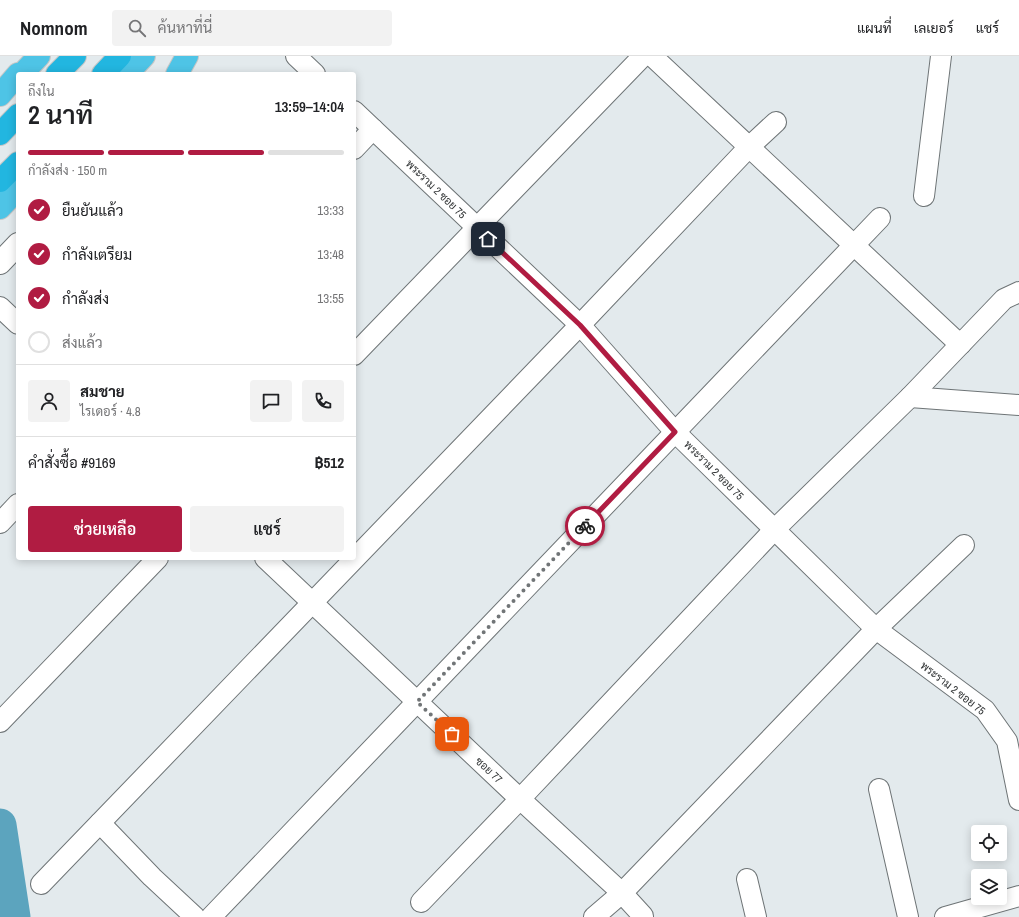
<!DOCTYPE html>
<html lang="th">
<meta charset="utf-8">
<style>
body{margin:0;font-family:"Archivo Narrow",Sarabun,sans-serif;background:#f2f2f2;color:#202124;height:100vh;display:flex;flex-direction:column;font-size:15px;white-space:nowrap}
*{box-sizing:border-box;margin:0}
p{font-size:13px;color:#757577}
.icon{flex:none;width:22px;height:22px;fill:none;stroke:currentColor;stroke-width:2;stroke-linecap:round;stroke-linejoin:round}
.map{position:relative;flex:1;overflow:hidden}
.panel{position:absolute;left:16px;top:16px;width:340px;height:488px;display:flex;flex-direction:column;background:#fff;border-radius:4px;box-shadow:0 2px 10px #0003}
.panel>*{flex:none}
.controls{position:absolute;left:971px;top:769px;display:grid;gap:8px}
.controls a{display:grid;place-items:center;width:36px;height:36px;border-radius:4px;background:#fff;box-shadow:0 2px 10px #0003;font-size:20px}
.pin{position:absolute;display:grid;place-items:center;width:34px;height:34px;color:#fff;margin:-17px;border-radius:8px;box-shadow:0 2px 6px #0006}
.courier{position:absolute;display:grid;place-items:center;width:40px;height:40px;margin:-20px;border:3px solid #b01c42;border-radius:50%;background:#fff;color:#222;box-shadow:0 1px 5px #0007}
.head em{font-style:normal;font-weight:600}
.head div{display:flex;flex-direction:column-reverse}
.head{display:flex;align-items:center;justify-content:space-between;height:68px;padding:0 12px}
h1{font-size:26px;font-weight:600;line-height:30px}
.bar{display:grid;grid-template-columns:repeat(4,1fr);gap:6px 4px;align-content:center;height:48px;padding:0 12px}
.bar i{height:5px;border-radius:3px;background:#e0e0e0}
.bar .current{background:#b01c42}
.bar p{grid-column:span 4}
.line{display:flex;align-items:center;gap:10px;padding:0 12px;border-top:1px solid #e0e0e0}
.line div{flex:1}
.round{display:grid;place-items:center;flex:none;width:42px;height:42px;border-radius:4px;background:#f2f2f2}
ol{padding:0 12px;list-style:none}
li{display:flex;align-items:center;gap:12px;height:44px}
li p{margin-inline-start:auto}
li .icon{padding:4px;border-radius:50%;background:#b01c42;color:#fff;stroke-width:4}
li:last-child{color:#757577}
li i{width:22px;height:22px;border:2px solid #e0e0e0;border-radius:50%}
.cta{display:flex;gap:8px;margin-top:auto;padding:8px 12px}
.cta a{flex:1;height:46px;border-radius:4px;background:#b01c42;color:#fff;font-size:16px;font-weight:600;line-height:46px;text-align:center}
.cta a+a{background:#f2f2f2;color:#202124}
header{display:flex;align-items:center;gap:24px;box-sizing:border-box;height:56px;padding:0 20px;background:#fff;border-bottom:1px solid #e0e0e0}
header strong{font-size:19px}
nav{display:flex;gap:22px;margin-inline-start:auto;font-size:14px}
.search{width:280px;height:36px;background:#f2f2f2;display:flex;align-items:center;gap:10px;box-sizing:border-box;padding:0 14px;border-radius:4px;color:#757577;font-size:15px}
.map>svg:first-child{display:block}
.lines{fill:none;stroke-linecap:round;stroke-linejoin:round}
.river{stroke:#5ca4be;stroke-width:33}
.minor-casing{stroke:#6e7476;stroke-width:22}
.secondary-casing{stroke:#6e7476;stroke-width:24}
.trunk-casing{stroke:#c6c7c7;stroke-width:24}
.motorway-casing{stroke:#c6c7c7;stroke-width:24}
.minor{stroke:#fff;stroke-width:20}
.secondary{stroke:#fff;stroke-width:22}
.trunk{stroke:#4ec4e6;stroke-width:22}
.motorway{stroke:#22b6e0;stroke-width:22}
.done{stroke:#717577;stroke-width:4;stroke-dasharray:0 7.2}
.route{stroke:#b01c42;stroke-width:5}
.labels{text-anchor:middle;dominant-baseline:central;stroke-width:3;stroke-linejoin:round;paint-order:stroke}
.street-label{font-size:11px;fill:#333637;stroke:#fff}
</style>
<header>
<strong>Nomnom</strong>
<div class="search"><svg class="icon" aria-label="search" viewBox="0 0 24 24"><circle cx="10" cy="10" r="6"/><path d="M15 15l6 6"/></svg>ค้นหาที่นี่</div>
<nav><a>แผนที่</a><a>เลเยอร์</a><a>แชร์</a></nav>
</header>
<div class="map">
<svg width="1019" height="861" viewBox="0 0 1019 861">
<rect width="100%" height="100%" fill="#e3eaed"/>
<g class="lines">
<path class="river" d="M 0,769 L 14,861"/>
<g class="minor-casing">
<g id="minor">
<path d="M 296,0 L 315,18"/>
<path d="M 652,0 L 953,282 L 961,288"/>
<path d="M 354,55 L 580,269 L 675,376 L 876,573 L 985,654 L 1007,685 L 1019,744"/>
<path d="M 354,93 L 373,73"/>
<path d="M 924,140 L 941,0"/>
<path d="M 0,251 L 18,268"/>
<path d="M 354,299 L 643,0"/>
<path d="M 910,341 L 1019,349"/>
<path d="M 0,467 L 18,448"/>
<path d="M 265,502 L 520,743 L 622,837 L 643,860"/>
<path d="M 0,666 L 158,502"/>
<path d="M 879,733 L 908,861"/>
<path d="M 100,767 L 152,821 L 195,861"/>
<path d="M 747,823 L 756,861"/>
<path d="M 41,828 L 580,269 L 749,91 L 776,66"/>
<path d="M 421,846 L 520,743 L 774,474 L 910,341 L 1004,243 L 1019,236"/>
<path d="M 211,861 L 880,162"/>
<path d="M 594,861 L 622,837 L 876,573 L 964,489"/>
<path d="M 945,861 L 1019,840"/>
</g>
</g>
<g class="secondary-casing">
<path id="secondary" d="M 0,207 L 18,188"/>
</g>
<g class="trunk-casing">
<g id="trunk">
<path d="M 22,18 L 39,0"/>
<path d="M 127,18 L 144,0"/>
<path d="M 177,18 L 187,0"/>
<path d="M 0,39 L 18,18"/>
<path d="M 0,152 L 18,133"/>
</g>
</g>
<g class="motorway-casing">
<g id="motorway">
<path d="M 57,18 L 75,0"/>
<path d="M 103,18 L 120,0"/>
<path d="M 0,78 L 18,59"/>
<path d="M 0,125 L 18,107"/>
</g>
</g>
<use href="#minor" class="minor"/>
<use href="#secondary" class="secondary"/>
<use href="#trunk" class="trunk"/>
<use href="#motorway" class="motorway"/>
</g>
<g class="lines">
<path class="done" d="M 452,678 L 417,646 L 585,470"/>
<path class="route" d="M 488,183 L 580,269 L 675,376 L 585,470"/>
</g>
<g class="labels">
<g class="street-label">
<text transform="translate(436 133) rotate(44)">พระราม 2 ซอย 75</text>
<text transform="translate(714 414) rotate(45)">พระราม 2 ซอย 75</text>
<text transform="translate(953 632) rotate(38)">พระราม 2 ซอย 75</text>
<text transform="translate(489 714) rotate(43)">ซอย 77</text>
</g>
</g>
</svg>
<div class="controls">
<a><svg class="icon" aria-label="locate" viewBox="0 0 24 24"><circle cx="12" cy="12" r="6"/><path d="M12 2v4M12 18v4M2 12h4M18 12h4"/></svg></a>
<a><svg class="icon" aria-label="layers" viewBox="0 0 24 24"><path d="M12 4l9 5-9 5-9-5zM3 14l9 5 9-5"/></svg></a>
</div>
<div class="pin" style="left:452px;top:678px;background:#ea580c"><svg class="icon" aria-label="bag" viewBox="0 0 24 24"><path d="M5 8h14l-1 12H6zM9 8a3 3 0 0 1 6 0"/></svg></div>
<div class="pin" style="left:488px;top:183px;background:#1f2937"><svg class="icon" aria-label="home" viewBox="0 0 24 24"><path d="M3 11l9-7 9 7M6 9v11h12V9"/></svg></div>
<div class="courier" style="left:585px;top:470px"><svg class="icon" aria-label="bike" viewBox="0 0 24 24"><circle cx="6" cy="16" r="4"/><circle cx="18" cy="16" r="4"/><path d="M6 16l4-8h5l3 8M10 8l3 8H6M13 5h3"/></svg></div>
<section class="panel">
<div class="head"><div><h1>2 นาที</h1><p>ถึงใน</p></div><em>13:59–14:04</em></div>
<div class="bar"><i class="current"></i><i class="current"></i><i class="current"></i><i></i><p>กำลังส่ง · 150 m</p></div>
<ol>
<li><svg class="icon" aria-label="check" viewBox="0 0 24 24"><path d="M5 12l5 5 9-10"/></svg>ยืนยันแล้ว<p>13:33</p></li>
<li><svg class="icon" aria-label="check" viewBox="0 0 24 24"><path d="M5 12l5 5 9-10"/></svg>กำลังเตรียม<p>13:48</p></li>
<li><svg class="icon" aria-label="check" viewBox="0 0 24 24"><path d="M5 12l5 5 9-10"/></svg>กำลังส่ง<p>13:55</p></li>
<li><i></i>ส่งแล้ว</li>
</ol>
<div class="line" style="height:72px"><a class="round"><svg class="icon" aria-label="person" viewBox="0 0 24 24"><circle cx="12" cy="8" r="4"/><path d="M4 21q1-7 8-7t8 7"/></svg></a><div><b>สมชาย</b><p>ไรเดอร์ · 4.8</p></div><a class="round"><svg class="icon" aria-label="chat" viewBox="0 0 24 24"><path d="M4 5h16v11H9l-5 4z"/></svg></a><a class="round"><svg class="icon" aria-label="phone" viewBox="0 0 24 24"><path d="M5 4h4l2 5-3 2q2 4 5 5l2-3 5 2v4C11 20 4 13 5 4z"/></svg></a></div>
<div class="line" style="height:52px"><div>คำสั่งซื้อ #9169</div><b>฿512</b></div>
<div class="cta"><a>ช่วยเหลือ</a><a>แชร์</a></div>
</section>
</div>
